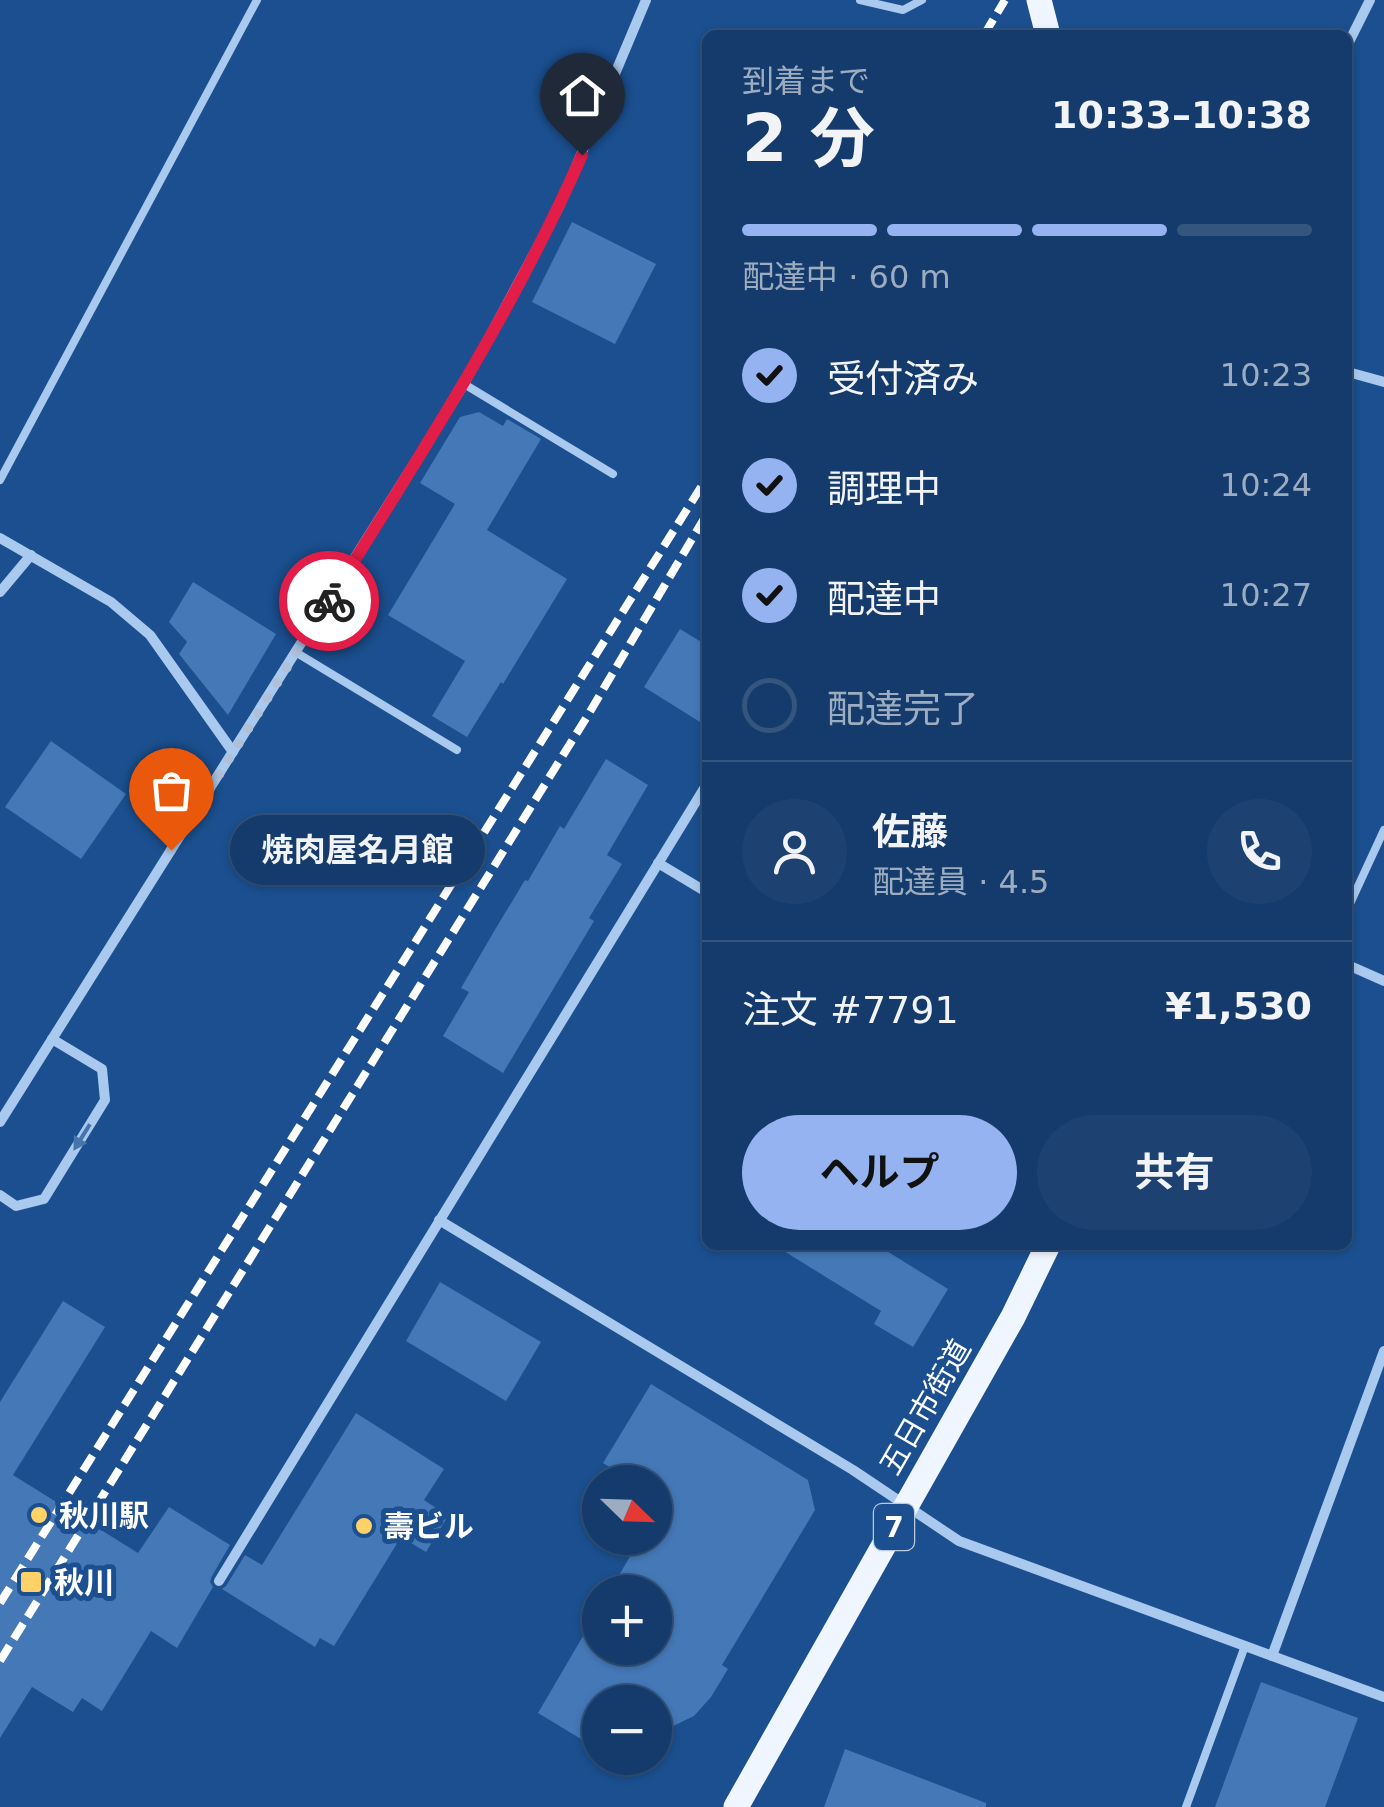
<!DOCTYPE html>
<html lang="ja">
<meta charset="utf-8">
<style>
body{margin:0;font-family:"DejaVu Sans","Noto Sans JP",sans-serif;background:#1d4271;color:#f1f3f6;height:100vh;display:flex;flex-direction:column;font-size:38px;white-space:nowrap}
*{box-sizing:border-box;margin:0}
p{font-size:32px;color:#9dadc1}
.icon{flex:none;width:55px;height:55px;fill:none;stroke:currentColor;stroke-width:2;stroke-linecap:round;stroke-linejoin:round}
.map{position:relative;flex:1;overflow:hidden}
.drawer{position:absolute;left:702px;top:30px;width:650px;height:1220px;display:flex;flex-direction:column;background:#143b6b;border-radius:15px;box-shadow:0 2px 8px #0004,0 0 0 2px #33557e}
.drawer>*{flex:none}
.needle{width:65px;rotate:113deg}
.buttons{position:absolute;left:582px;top:1465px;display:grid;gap:20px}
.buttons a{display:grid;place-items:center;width:90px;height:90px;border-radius:50%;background:#143b6b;box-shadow:0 2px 8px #0004,0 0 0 2px #33557e;font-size:50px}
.pin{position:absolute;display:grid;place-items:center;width:85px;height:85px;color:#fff;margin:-102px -42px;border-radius:50% 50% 50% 0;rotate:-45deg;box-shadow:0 0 10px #0007}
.pin .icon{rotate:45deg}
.courier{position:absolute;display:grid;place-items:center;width:100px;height:100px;margin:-50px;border:8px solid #e11d48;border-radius:50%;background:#fff;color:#222;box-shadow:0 2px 12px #0007}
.bubble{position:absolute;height:70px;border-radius:35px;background:#143b6b;box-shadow:0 2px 8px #0004,0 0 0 2px #33557e;font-size:32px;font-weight:700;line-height:70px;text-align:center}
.summary em{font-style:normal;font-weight:700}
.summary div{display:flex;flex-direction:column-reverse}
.summary{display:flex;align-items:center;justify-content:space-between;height:170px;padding:0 40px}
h1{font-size:65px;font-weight:700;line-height:75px}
.bar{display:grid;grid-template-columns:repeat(4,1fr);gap:15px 10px;align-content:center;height:120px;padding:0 40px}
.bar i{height:12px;border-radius:8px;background:#33557e}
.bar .selected{background:#95b2f1}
.bar p{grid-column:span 4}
.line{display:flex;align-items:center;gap:25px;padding:0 40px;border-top:2px solid #33557e}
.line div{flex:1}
.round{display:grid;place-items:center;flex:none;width:105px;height:105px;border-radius:52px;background:#1d4271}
ol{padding:0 40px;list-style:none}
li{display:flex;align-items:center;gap:30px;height:110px}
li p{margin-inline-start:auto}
li .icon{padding:10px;border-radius:50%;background:#95b2f1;color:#111;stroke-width:4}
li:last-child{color:#9dadc1}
li i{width:55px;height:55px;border:5px solid #33557e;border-radius:50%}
.cta{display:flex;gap:20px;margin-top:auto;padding:20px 40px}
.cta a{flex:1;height:115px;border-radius:60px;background:#95b2f1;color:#111;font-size:40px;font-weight:700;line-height:115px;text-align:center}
.cta a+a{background:#1d4271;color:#f1f3f6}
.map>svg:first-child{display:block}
.building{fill:#4478b7}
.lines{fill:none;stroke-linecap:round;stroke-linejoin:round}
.service{stroke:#a9c9ee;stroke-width:8}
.minor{stroke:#a9c9ee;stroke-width:10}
.primary{stroke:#f0f6ff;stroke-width:25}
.rail{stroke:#fff;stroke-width:8;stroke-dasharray:18 8;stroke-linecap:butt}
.oneway{fill:#4674ac}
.done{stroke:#afc1d8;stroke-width:10;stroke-dasharray:0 18}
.route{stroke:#e11d48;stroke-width:12}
.poi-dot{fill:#ffd166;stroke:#1b4f8f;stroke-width:4}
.labels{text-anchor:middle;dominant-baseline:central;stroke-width:10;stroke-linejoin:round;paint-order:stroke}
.shield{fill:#1b4f8f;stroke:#bbcadd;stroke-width:2.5}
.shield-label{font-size:28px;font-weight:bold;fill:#fff}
.street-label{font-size:30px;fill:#fff;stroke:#1b4f8f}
.poi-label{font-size:30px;font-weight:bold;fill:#fff;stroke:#1b4f8f;text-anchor:start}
</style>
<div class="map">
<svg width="1384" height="1807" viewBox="0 0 1384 1807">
<rect width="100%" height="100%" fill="#1b4f8f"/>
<g class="building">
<path d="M 572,222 L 656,264 L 615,344 L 532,302 Z"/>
<path d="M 479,412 L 503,426 L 507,419 L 541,439 L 487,530 L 567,579 L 503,684 L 501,682 L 467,737 L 432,716 L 465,661 L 388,615 L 455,504 L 420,483 L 460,417 Z"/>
<path d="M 193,582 L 276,634 L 228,715 L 179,654 L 187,642 L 169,622 Z"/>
<path d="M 680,629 L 708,646 L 708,727 L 644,687 Z"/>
<path d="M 51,741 L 126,794 L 81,859 L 5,807 Z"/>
<path d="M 606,759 L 648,785 L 607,855 L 622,864 L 589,918 L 594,921 L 503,1073 L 443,1036 L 469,992 L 461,988 L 496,928 L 525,880 L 528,881 L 560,826 L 564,829 Z"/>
<path d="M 774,1245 L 877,1245 L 948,1289 L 913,1347 L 874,1324 L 881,1311 Z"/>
<path d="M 440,1282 L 541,1342 L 506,1401 L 406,1341 Z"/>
<path d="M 63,1301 L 105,1327 L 13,1475 L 138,1553 L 169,1507 L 230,1545 L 212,1576 L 210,1582 L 213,1587 L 177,1648 L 151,1631 L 102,1711 L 82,1698 L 73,1712 L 32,1687 L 0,1738 L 0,1402 Z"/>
<path d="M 651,1384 L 808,1480 L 815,1510 L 722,1665 L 728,1669 L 711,1697 L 694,1716 L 667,1729 L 655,1731 L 655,1702 L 600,1702 L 600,1718 L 595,1715 L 581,1739 L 538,1713 L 600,1607 L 600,1648 L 655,1648 L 655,1592 L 609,1592 L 641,1538 L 655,1538 L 655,1514 L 663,1500 L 655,1495 L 655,1482 L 634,1482 L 603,1463 Z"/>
<path d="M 356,1413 L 444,1469 L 424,1500 L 448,1516 L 426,1552 L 401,1537 L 334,1646 L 320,1638 L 315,1647 L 222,1589 L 226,1586 L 245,1555 L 262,1565 Z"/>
<path d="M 1261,1682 L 1358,1718 L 1325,1807 L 1215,1807 Z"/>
<path d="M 845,1749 L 986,1803 L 986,1807 L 824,1807 Z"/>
</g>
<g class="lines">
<g class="service">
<path d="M 860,0 L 903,10 L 922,0"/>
<path d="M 464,384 L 613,474"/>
<path d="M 0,480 L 257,0"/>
<path d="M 297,653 L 457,750"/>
<path d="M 1348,908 L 1384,830"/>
<path d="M 1186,1807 L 1245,1646"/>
</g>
<g class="minor">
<path d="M 1348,44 L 1370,0"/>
<path d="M 1348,372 L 1384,382"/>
<path d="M 0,538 L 111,602 L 150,635 L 233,752"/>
<path d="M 0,592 L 31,555"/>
<path d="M 658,863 L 708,893"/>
<path d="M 1348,965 L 1384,981"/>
<path d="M 0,1122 L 464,384 L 559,207 L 646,0"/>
<path d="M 0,1195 L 16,1206 L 44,1199 L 105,1100 L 102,1069 L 52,1039"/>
<path d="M 439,1220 L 853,1470 L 959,1541 L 1384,1697"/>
<path d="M 219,1581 L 708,782"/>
<path d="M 1272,1656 L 1384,1351"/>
</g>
<g class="primary">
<path d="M 1039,0 L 1048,35"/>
<path d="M 736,1807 L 1013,1317 L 1048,1245"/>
</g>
<g class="rail">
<path d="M 984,35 L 1005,0"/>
<path d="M 0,1603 L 708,476"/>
<path d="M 0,1661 L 588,715 L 708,512"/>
</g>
</g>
<defs><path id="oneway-solid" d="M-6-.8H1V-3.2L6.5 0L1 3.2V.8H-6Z" transform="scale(2.5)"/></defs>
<use class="oneway" href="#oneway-solid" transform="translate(82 1137) rotate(122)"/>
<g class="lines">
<path class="done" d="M 171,850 L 329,601"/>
<path class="route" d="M 329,601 C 420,456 513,312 582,155"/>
</g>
<g class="poi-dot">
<circle cx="39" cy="1515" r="10"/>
<circle cx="364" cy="1526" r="10"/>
<rect x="19" y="1570" width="24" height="24" rx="5"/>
</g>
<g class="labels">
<rect class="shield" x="874" y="1504" width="40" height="46" rx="8"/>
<g class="shield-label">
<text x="894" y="1527">7</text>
</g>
<g class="street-label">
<text transform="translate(925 1407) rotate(-60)">五日市街道</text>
</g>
<g class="poi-label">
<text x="59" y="1515">秋川駅</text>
<text x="384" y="1526">壽ビル</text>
<text x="54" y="1582">秋川</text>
</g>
</g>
</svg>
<div class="buttons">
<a><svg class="needle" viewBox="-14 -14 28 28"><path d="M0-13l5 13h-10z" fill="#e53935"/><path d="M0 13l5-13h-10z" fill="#9dadc1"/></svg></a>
<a>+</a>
<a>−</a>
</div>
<div class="pin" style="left:171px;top:850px;background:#ea580c"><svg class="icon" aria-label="bag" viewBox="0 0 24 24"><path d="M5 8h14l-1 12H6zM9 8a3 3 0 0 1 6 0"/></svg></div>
<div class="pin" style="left:582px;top:155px;background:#1f2937"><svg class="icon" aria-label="home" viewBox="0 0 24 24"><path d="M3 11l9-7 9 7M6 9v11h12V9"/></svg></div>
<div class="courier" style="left:329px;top:601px"><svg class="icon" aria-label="bike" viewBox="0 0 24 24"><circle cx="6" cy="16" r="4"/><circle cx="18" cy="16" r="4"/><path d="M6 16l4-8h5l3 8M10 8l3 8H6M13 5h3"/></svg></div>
<div class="bubble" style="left:230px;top:815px;width:255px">焼肉屋名月館</div>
<section class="drawer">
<div class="summary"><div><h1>2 分</h1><p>到着まで</p></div><em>10:33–10:38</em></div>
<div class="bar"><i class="selected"></i><i class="selected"></i><i class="selected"></i><i></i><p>配達中 · 60 m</p></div>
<ol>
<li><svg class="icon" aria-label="check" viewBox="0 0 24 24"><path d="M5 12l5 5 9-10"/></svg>受付済み<p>10:23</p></li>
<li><svg class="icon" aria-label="check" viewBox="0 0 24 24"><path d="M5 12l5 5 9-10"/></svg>調理中<p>10:24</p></li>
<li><svg class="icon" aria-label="check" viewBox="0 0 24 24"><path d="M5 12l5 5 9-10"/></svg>配達中<p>10:27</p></li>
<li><i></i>配達完了</li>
</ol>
<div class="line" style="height:180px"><a class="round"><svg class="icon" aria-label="person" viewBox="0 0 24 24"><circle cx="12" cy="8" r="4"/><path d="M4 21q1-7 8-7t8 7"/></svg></a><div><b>佐藤</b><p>配達員 · 4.5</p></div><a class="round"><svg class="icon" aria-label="phone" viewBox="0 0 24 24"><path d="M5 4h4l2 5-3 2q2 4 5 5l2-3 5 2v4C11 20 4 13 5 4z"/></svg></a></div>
<div class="line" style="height:130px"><div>注文 #7791</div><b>¥1,530</b></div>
<div class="cta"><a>ヘルプ</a><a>共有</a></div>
</section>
</div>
